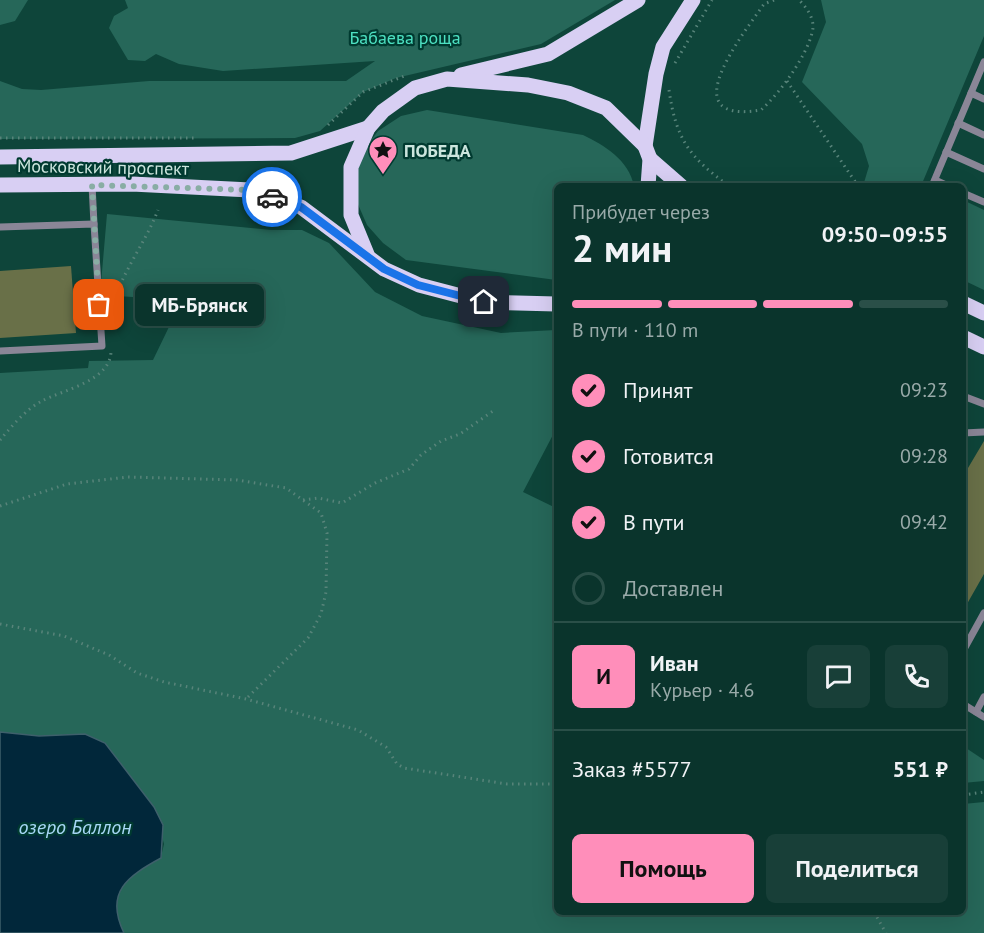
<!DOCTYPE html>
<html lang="ru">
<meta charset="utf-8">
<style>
body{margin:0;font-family:"PT Sans",sans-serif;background:#183f38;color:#f1f3f6;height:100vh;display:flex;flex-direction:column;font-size:22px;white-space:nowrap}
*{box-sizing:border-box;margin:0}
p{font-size:20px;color:#99aaa9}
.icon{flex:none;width:33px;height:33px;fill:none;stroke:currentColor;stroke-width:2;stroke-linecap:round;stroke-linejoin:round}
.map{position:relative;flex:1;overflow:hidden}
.details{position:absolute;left:554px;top:183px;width:412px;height:732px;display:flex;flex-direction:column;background:#0a342c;border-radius:9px;box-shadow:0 6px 24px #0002,0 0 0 2px #2a4f48}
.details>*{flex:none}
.pin{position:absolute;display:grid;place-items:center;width:51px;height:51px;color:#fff;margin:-26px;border-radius:12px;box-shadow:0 3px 9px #0006}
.courier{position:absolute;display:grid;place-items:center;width:60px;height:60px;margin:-30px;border:4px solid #1a73e8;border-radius:50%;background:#fff;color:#222;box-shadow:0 2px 8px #0007}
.bubble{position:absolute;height:42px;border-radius:9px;background:#0a342c;box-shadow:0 6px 24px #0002,0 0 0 2px #2a4f48;font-size:20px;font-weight:700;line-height:42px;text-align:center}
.summary em{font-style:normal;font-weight:700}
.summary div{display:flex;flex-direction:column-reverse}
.summary{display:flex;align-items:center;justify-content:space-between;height:102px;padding:0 18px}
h1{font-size:39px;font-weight:700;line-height:45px}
.bar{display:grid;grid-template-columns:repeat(4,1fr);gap:9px 6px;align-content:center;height:72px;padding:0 18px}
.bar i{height:8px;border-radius:4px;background:#2a4f48}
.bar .active{background:#ff8eba}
.bar p{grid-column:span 4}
.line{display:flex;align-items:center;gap:15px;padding:0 18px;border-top:2px solid #2a4f48}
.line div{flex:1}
.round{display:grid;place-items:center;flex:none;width:63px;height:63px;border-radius:9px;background:#183f38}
ol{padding:0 18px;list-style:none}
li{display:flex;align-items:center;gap:18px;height:66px}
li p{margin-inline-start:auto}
li .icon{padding:6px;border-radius:50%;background:#ff8eba;color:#111;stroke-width:4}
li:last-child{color:#99aaa9}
li i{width:33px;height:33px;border:3px solid #2a4f48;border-radius:50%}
.button{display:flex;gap:12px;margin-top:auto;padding:12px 18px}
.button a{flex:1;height:69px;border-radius:9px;background:#ff8eba;color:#111;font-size:24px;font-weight:700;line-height:69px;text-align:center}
.button a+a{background:#183f38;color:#f1f3f6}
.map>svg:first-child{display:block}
.green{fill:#266759}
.water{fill:#01273a;stroke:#3e606b;stroke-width:1.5}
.building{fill:#697048}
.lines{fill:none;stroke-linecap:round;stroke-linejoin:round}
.path{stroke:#58847a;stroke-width:3;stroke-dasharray:1.5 4.5;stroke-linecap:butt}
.service{stroke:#8a8697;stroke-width:7}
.primary{stroke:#d8cff3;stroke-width:15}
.done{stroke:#89ada4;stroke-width:6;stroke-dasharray:0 10.8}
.route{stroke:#1a73e8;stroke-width:8}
.labels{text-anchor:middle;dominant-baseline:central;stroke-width:4.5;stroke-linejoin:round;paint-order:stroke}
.park-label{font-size:18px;fill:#4de1c2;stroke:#003a30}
.poi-label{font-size:18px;font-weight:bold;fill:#cbe5dd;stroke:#003a30;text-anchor:start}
.street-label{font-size:18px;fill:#cbe5dd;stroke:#003a30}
.water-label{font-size:20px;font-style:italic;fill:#a7d7f6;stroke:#003a30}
</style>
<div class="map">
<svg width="984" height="933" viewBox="0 0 984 933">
<rect width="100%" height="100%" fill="#0e453a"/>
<g class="green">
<path d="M 0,0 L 28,0 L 15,21 L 0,25 Z"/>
<path d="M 125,0 L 615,0 L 541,44 L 396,78 L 363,92 L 320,131 L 295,138 L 0,139 L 0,81 L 22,89 L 41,90 L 149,81 L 346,81 L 375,61 L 223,71 L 179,64 L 156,54 L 145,61 L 128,60 L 109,28 L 114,16 L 128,8 Z"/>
<path d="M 821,0 L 984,0 L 984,36 L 921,186 L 863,186 L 869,166 L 862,144 L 802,82 L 826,22 Z"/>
<path d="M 427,110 L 583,135 C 604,145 629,160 634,186 L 556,186 L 556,280 L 406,260 L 383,243 L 367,225 L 357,202 L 356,176 L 363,151 L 378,131 L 401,116 Z"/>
<path d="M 963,200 L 984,210 L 984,290 L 963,280 Z"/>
<path d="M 107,214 L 271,230 L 302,230 L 329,243 L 375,292 L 422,316 L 501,333 L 556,330 L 556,429 L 523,492 L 556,508 L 556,912 L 963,912 L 963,804 L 984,802 L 984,933 L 124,933 C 104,892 128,876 161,857 L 164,844 L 154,807 L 105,743 L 85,734 L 39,736 L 0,732 L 0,373 L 88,368 L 89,361 L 153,360 L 182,300 L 100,295 Z"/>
<path d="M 963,746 L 984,760 L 984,781 L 963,783 Z"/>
</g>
<path class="water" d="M 0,732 L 39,736 L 85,734 L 105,743 L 154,807 L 163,825 L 161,858 C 128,876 104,892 124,933 L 0,933 Z"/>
<g class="building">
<path d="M 71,266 L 76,333 L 0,338 L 0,271 Z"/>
<path d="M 984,441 L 984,574 L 963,611 L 963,465 L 968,468 Z"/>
</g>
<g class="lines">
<g class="path">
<path d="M 774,0 L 764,4 C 744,33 670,125 761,110 C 780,93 806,57 812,33 C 816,20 807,8 799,0"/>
<path d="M 675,63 L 712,0"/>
<path d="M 787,81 L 858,186"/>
<path d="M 669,90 C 676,139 689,157 729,186"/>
<path d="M 328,125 L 363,92 L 407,75"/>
<path d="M 0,138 L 198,138"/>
<path d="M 112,308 C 121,273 145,244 158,210"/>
<path d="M 0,440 C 12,426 26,409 42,401 C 62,390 112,381 111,350"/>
<path d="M 303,500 L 318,498 L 342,503 L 375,483 L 409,469 L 421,455 L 441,441 L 460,434 L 493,411"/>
<path d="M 0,506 L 67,484 L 128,477 L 237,480 L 286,488 L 321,513 L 327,533 L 326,592 L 321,614 L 308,638 L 246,699"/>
<path d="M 0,624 L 64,636 L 109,655 L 137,673 L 164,682 L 246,699 L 358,730 L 386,747 L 397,764 L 404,768 L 507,784 L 556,784"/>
<path d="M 963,795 L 984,792"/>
<path d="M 874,912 L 886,933"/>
</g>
<g class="service">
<path d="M 971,93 L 984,62"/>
<path d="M 958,123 L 984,135"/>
<path d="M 946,152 L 984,169"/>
<path d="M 935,180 L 948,186"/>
<path d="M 92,185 L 94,224"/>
<path d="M 932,186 L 971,93 L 984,99"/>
<path d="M 963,193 L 984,202"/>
<path d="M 0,227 L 94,224 L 102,346 L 0,351"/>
<path d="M 963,396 L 984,404"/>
<path d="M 963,433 L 984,432"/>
<path d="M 963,651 L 984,613"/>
<path d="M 963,704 L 984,717"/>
<path d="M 976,712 L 984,697"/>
</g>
<g class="primary">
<path d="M 461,75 L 548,54 L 638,0"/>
<path d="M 645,146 L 656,74 L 663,47 L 693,0"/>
<path d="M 0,157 L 291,153 L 368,128"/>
<path d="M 650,159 L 681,186"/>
<path d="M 0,185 L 132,184 L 250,190 L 301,207 L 384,269 L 419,285 L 484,302 L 556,304"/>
<path d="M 367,254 L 351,215 L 351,167 L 368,128 L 383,111 L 415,88 L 447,79 L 528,85 L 568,93 L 606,108 L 645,146 L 650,159 L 648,186"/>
<path d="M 963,303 L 984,313"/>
<path d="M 963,337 L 984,347"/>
</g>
</g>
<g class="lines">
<path class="done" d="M 99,305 L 92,185 L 250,190 L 272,197"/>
<path class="route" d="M 272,197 L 301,207 L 384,269 L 418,285 L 484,302"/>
</g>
<defs>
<g id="sight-pin" transform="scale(1.5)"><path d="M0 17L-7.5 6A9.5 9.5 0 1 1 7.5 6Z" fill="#ff8eba" stroke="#003a30"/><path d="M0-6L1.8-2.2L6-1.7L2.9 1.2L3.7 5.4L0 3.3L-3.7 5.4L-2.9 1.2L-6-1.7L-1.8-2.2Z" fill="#111"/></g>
</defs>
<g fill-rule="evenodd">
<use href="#sight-pin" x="383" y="150"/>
</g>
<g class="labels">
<g class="park-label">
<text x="405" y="37">Бабаева роща</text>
</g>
<g class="poi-label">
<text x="404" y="150">ПОБЕДА</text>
</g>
<g class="street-label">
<text transform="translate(103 167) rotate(1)">Московский проспект</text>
</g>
<g class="water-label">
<text x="75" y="827">озеро Баллон</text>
</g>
</g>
</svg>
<div class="pin" style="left:99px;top:305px;background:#ea580c"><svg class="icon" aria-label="bag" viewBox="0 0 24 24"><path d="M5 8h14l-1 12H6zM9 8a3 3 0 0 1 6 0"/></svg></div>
<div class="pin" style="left:484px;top:302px;background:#1f2937"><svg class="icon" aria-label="home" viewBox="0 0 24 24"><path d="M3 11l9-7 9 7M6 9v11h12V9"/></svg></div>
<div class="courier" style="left:272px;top:197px"><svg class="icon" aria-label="car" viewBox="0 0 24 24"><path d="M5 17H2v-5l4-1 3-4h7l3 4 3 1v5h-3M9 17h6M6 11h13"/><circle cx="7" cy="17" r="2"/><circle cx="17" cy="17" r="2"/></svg></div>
<div class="bubble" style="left:135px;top:284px;width:129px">МБ-Брянск</div>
<section class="details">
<div class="summary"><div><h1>2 мин</h1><p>Прибудет через</p></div><em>09:50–09:55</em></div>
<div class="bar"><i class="active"></i><i class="active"></i><i class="active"></i><i></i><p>В пути · 110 m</p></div>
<ol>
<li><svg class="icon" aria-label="check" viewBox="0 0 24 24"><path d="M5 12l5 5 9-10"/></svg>Принят<p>09:23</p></li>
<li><svg class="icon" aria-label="check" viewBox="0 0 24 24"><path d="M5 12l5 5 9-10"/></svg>Готовится<p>09:28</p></li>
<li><svg class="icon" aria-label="check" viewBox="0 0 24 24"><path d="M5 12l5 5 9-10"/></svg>В пути<p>09:42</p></li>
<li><i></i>Доставлен</li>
</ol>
<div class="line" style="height:108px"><b class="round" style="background:#ff8eba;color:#111">И</b><div><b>Иван</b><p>Курьер · 4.6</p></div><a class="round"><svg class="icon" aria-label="chat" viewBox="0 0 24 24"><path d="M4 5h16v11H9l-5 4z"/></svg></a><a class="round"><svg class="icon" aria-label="phone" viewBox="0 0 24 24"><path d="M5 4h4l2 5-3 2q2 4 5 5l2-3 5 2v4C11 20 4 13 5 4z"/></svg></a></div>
<div class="line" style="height:78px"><div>Заказ #5577</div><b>551 ₽</b></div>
<div class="button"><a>Помощь</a><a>Поделиться</a></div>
</section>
</div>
